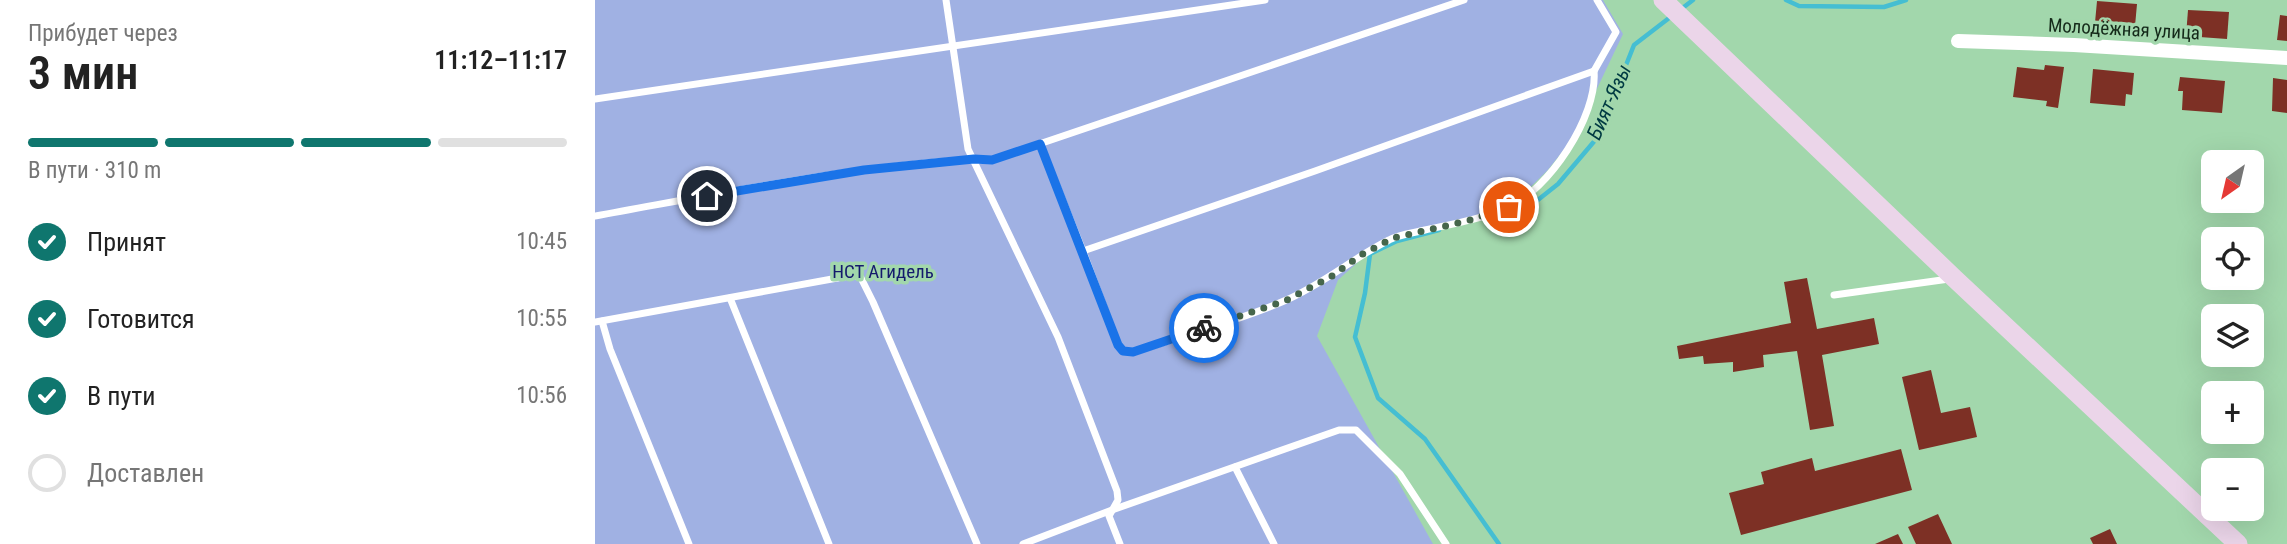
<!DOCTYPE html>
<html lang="ru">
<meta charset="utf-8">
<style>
body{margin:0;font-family:"Roboto Condensed",sans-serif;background:#f6f6f6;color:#222;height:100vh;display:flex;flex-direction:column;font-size:26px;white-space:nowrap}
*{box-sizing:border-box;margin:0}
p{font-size:23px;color:#767676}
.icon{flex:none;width:38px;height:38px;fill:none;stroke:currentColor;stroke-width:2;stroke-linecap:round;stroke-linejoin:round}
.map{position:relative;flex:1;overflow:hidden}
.panel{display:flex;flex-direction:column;background:#fff;width:595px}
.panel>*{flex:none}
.needle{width:46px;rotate:214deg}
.buttons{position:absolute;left:1606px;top:150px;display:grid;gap:14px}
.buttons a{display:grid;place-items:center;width:63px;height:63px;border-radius:10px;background:#fff;box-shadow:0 7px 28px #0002;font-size:35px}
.pin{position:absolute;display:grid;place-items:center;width:60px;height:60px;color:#fff;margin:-30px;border:4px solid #fff;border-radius:50%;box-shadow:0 2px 7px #0007}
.courier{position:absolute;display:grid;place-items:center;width:70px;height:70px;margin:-35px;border:5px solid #1a73e8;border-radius:50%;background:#fff;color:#222;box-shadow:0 2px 9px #0007}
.summary em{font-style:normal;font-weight:600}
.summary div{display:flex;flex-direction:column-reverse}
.summary{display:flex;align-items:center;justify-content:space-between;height:119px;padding:0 28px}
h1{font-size:46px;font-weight:600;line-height:52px}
.bar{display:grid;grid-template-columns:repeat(4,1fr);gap:10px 7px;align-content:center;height:84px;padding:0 28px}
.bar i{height:9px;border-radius:5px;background:#e0e0e0}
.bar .selected{background:#0f766e}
.bar p{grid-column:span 4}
ol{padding:0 28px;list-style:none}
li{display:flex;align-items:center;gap:21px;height:77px}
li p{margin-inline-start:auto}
li .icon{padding:7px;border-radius:50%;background:#0f766e;color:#fff;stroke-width:4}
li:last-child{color:#767676}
li i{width:38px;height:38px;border:4px solid #e0e0e0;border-radius:50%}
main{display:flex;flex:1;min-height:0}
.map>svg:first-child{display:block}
.green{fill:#a0b1e3}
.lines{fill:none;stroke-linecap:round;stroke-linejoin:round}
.stream{stroke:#45bed2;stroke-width:4.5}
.building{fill:#7d3025}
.service{stroke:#fff;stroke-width:7}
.minor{stroke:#fff;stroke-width:14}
.secondary{stroke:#ebd5e9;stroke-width:19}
.done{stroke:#46664c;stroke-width:7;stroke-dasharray:0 12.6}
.route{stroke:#1a73e8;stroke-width:9}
.labels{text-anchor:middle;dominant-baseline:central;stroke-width:7;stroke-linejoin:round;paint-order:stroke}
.street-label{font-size:19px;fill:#142919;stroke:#a2d7ac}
.park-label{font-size:19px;fill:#141a6c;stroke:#a2d7ac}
.water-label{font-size:21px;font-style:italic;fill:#003a42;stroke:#a2d7ac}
</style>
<main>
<section class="panel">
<div class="summary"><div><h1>3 мин</h1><p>Прибудет через</p></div><em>11:12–11:17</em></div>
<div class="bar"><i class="selected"></i><i class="selected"></i><i class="selected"></i><i></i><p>В пути · 310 m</p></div>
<ol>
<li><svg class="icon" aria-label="check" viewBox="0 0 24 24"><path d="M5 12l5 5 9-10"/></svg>Принят<p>10:45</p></li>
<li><svg class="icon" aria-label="check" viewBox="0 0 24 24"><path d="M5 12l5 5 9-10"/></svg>Готовится<p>10:55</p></li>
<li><svg class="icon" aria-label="check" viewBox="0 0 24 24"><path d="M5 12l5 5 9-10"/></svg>В пути<p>10:56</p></li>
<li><i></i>Доставлен</li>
</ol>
</section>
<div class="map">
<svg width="1692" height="544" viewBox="0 0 1692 544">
<rect width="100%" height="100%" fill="#a2d7ac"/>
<path class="green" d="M 0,0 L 1008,0 L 1028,34 L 979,137 L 952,171 L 924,198 L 883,216 L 782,245 L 743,280 L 722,336 L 838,544 L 0,544 Z"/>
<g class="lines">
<g class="stream">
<path d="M 1191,0 L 1204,6 L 1289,7 L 1311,0"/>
<path d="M 1085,10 L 1098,0"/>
<path d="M 900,216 L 934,207 L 963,184 L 1002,138 L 1039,45 L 1078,15"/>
<path d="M 844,230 L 802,241 L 775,254 L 770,293 L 760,337 L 783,398 L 830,439 L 904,544"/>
</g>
</g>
<g class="building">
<path d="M 1502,1 L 1542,4 L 1539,37 L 1499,33 Z"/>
<path d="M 1593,10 L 1634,12 L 1632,39 L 1591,36 Z"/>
<path d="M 1685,15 L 1692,16 L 1692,41 L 1682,40 Z"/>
<path d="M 1450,65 L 1469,67 L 1463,108 L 1451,106 L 1452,101 L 1418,97 L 1422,67 L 1449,70 Z"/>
<path d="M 1498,69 L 1539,73 L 1537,95 L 1531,94 L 1530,106 L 1495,103 Z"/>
<path d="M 1585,77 L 1630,81 L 1627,113 L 1587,110 L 1588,91 L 1583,91 Z"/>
<path d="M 1678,78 L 1692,80 L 1692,113 L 1677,111 Z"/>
<path d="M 1212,278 L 1222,329 L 1279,318 L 1284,344 L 1227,355 L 1239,426 L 1215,430 L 1202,351 L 1168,355 L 1169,367 L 1138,372 L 1138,362 L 1109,364 L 1108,356 L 1084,359 L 1082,346 L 1196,323 L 1189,282 Z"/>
<path d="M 1336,370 L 1346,413 L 1375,407 L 1382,437 L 1324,450 L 1307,377 Z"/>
<path d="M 1306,449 L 1317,490 L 1146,535 L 1134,493 L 1169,484 L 1166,472 L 1217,458 L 1220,471 Z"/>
<path d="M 1343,514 L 1357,544 L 1321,544 L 1313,527 Z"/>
<path d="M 1515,529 L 1522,544 L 1498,544 L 1495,538 Z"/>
<path d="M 1303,534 L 1308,544 L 1280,544 Z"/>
</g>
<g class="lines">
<g class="service">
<path d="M 351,0 L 373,149 L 463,337 L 522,491 L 523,500 L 514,516 L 525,544"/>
<path d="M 0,99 L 670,0"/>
<path d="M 445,144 L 488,251 L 720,171 L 999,71 L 1021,32 L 1002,0"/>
<path d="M 0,216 C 89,200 179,182 269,170 C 311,165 355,159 397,160 L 869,0"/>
<path d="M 488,251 L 523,345 L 528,351 L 538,352 C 588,335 641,322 689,301 C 727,285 758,258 794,240 C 805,234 819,233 830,230 C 857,224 886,219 912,208 C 953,191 1003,116 999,71"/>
<path d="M 1239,295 L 1354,279"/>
<path d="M 135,298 L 234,544"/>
<path d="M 7,321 L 15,349 L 94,544"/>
<path d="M 0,322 L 259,275 L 266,278 L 278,302 L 382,544"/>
<path d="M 640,467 L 679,544"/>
<path d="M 428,544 L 517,510 L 744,430 L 761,430 L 805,474 L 851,544"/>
</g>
<path class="minor" d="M 1363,41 L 1479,45 L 1692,58"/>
<path class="secondary" d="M 1068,0 L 1359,278 L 1643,544"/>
</g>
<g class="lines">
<path class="done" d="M 609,328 L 690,301 L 737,276 L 766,255 L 798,238 L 872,221 L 914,207"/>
<path class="route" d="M 112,196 L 269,170 L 379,159 L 397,160 L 445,144 L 523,345 L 528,351 L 538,352 L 609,328"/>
</g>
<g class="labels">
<g class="street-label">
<text transform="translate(1529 29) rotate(3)">Молодёжная улица</text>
</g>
<g class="park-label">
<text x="288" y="271">НСТ Агидель</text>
</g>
<g class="water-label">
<text transform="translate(1014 102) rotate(-66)">Бият-Язы</text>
</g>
</g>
</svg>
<div class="buttons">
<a><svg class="needle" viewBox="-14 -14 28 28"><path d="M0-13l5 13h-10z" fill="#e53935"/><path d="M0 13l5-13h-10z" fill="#767676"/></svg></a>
<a><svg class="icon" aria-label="locate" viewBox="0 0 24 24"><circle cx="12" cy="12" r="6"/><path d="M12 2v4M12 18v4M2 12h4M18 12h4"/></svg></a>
<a><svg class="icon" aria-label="layers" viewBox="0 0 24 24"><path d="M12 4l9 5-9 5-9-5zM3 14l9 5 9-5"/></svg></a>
<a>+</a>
<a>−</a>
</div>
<div class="pin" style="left:914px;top:207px;background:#ea580c"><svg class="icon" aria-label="bag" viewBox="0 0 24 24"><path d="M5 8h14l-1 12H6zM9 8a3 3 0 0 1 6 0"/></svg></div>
<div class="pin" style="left:112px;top:196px;background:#1f2937"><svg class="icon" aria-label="home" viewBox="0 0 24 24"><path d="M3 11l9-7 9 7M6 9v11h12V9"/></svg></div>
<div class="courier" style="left:609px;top:328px"><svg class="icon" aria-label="bike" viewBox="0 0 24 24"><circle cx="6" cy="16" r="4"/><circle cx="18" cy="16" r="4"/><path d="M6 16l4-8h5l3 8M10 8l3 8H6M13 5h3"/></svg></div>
</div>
</main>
